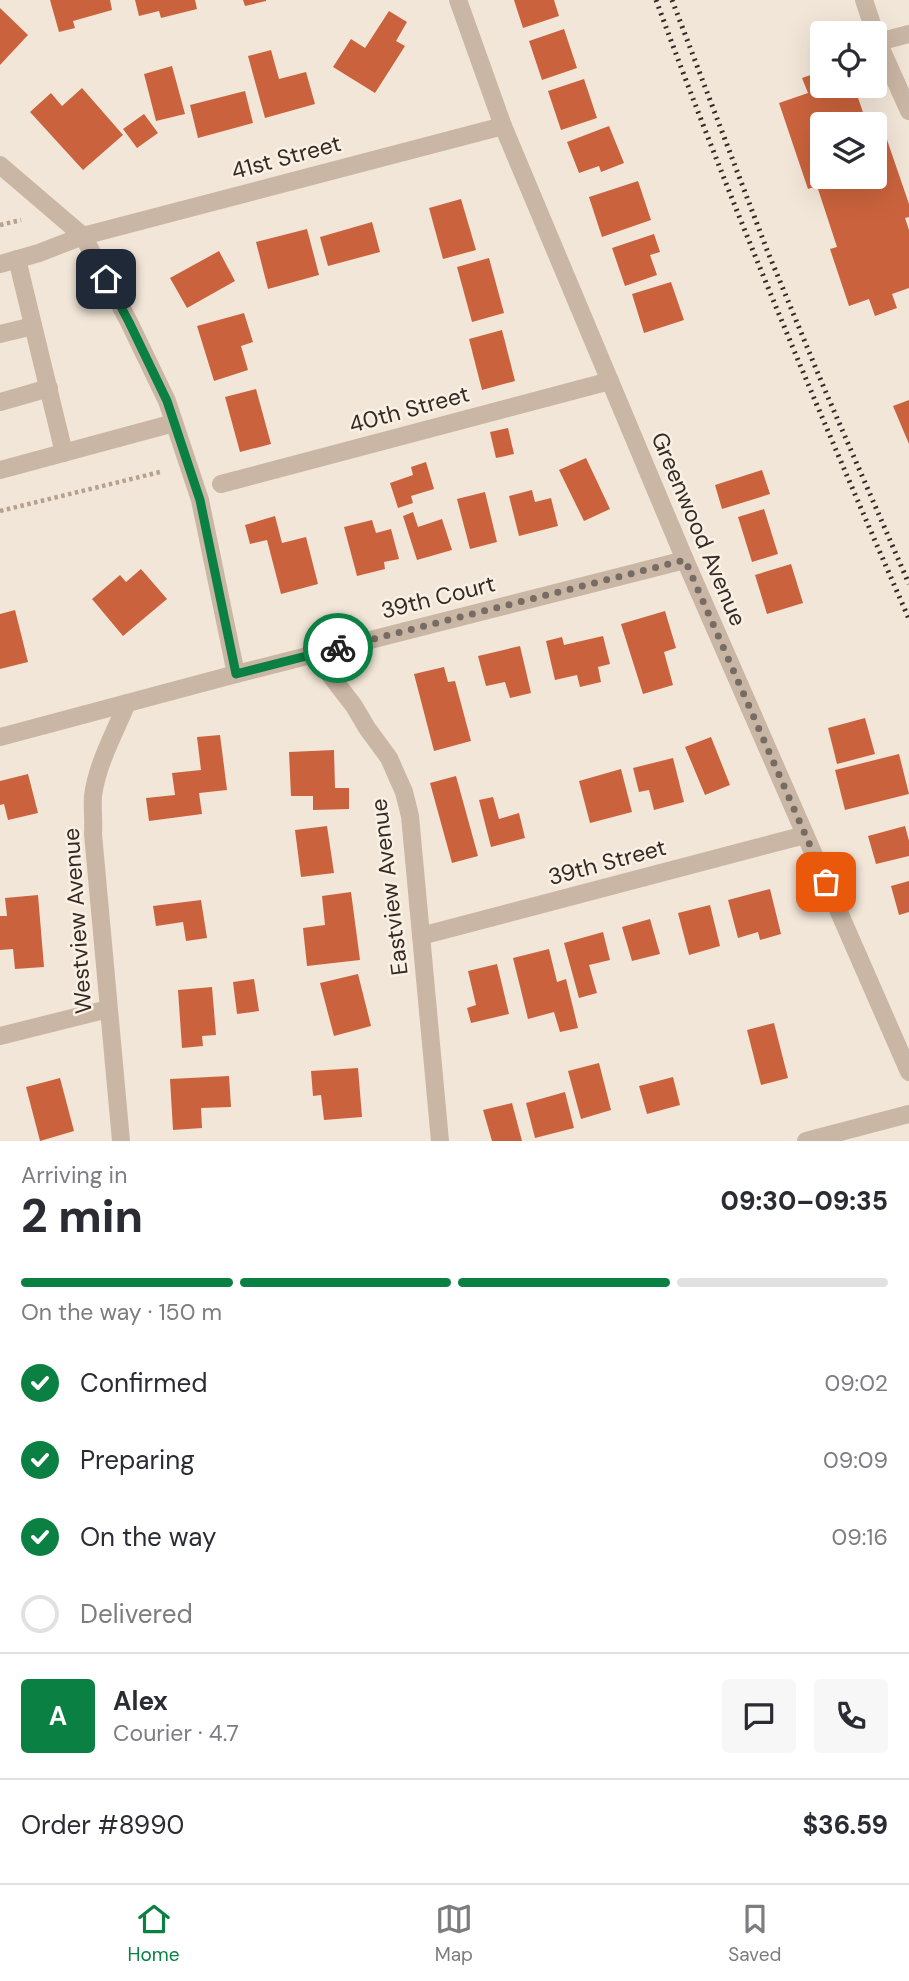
<!DOCTYPE html>
<meta charset="utf-8">
<style>
body{margin:0;font-family:"DM Sans",sans-serif;background:#f7f7f7;color:#2b2b33;height:100vh;display:flex;flex-direction:column;font-size:26px;white-space:nowrap}
*{box-sizing:border-box;margin:0}
p{font-size:23px;color:#7c7c81}
.icon{flex:none;width:38px;height:38px;fill:none;stroke:currentColor;stroke-width:2;stroke-linecap:round;stroke-linejoin:round}
.map{position:relative;height:1141px;overflow:hidden}
.side{display:flex;flex-direction:column;background:#fff;flex:1}
.side>*{flex:none}
.buttons{position:absolute;left:810px;top:21px;display:grid;gap:14px}
.buttons a{display:grid;place-items:center;width:77px;height:77px;border-radius:7px;background:#fff;box-shadow:0 7px 28px #0002;font-size:35px}
.pin{position:absolute;display:grid;place-items:center;width:60px;height:60px;color:#fff;margin:-30px;border-radius:14px;box-shadow:0 4px 10px #0006}
.courier{position:absolute;display:grid;place-items:center;width:70px;height:70px;margin:-35px;border:5px solid #0b8043;border-radius:50%;background:#fff;color:#222;box-shadow:0 2px 9px #0007}
.summary em{font-style:normal;font-weight:800}
.summary div{display:flex;flex-direction:column-reverse}
.summary{display:flex;align-items:center;justify-content:space-between;height:119px;padding:0 21px}
h1{font-size:46px;font-weight:800;line-height:52px}
.bar{display:grid;grid-template-columns:repeat(4,1fr);gap:10px 7px;align-content:center;height:84px;padding:0 21px}
.bar i{height:9px;border-radius:5px;background:#e1e1e2}
.bar .on{background:#0b8043}
.bar p{grid-column:span 4}
.line{display:flex;align-items:center;gap:18px;padding:0 21px;border-top:2px solid #e1e1e2}
.line div{flex:1}
.round{display:grid;place-items:center;flex:none;width:74px;height:74px;border-radius:7px;background:#f7f7f7}
ol{padding:0 21px;list-style:none}
li{display:flex;align-items:center;gap:21px;height:77px}
li p{margin-inline-start:auto}
li .icon{padding:7px;border-radius:50%;background:#0b8043;color:#fff;stroke-width:4}
li:last-child{color:#7c7c81}
li i{width:38px;height:38px;border:4px solid #e1e1e2;border-radius:50%}
.menu{display:flex;justify-content:space-around;align-items:center;height:98px;border-top:2px solid #e1e1e2;background:#fff;font-size:19px;color:#7c7c81}
.menu a{display:grid;justify-items:center;gap:4px}
.menu .on{color:#0b8043}
.map>svg:first-child{display:block}
.building{fill:#ca633d}
.lines{fill:none;stroke-linecap:round;stroke-linejoin:round}
.path{stroke:#b6a08e;stroke-width:4.5;stroke-dasharray:3.5 3.5;stroke-linecap:butt}
.minor{stroke:#cab6a4;stroke-width:18}
.rail{stroke:#352b26;stroke-width:5;stroke-dasharray:2 5;stroke-linecap:butt}
.done{stroke:#776c64;stroke-width:7;stroke-dasharray:0 12.6}
.route{stroke:#0b8043;stroke-width:9}
.labels{text-anchor:middle;dominant-baseline:central;stroke-width:5;stroke-linejoin:round;paint-order:stroke}
.street-label{font-size:23px;fill:#352b26;stroke:#faf0e4}
</style>
<div class="map">
<svg width="909" height="1141" viewBox="0 0 909 1141">
<rect width="100%" height="100%" fill="#f2e6d8"/>
<g class="building">
<path d="M 50,0 L 110,0 L 112,10 L 73,21 L 75,28 L 59,32 Z"/>
<path d="M 135,0 L 195,0 L 197,9 L 161,18 L 159,11 L 139,16 Z"/>
<path d="M 243,0 L 266,0 L 266,1 L 245,6 Z"/>
<path d="M 514,0 L 554,0 L 559,16 L 523,28 Z"/>
<path d="M 0,8 L 28,35 L 0,65 Z"/>
<path d="M 389,11 L 407,22 L 396,41 L 405,46 L 375,93 L 333,67 L 351,39 L 365,48 Z"/>
<path d="M 564,29 L 577,68 L 542,80 L 529,41 Z"/>
<path d="M 271,50 L 279,79 L 306,72 L 315,104 L 265,118 L 248,56 Z"/>
<path d="M 172,66 L 185,114 L 156,121 L 144,74 Z"/>
<path d="M 822,71 L 822,86 L 854,86 L 867,124 L 822,124 L 822,177 L 875,177 L 875,134 L 884,131 L 909,204 L 909,217 L 905,218 L 909,230 L 909,288 L 892,294 L 897,308 L 875,316 L 869,299 L 849,306 L 830,249 L 837,247 L 817,186 L 808,189 L 779,103 L 808,93 L 802,78 Z"/>
<path d="M 584,79 L 597,118 L 561,130 L 548,91 Z"/>
<path d="M 82,88 L 123,135 L 83,170 L 30,112 L 51,93 L 62,106 Z"/>
<path d="M 245,91 L 253,123 L 198,138 L 190,105 Z"/>
<path d="M 144,114 L 158,133 L 137,148 L 123,129 Z"/>
<path d="M 609,126 L 624,163 L 601,172 L 599,166 L 579,173 L 567,142 Z"/>
<path d="M 638,181 L 651,220 L 602,237 L 589,197 Z"/>
<path d="M 461,199 L 476,250 L 443,259 L 429,208 Z"/>
<path d="M 372,222 L 380,252 L 328,266 L 320,237 Z"/>
<path d="M 307,229 L 319,275 L 268,289 L 256,242 Z"/>
<path d="M 654,234 L 660,252 L 650,255 L 657,275 L 625,286 L 612,248 Z"/>
<path d="M 219,251 L 235,281 L 187,308 L 170,278 Z"/>
<path d="M 489,258 L 504,313 L 472,322 L 457,267 Z"/>
<path d="M 671,282 L 684,320 L 644,333 L 632,294 Z"/>
<path d="M 244,313 L 253,342 L 241,346 L 248,370 L 214,381 L 197,326 Z"/>
<path d="M 502,330 L 515,381 L 482,390 L 469,339 Z"/>
<path d="M 256,389 L 271,444 L 240,452 L 225,397 Z"/>
<path d="M 909,400 L 909,444 L 893,406 Z"/>
<path d="M 508,428 L 514,454 L 496,458 L 490,432 Z"/>
<path d="M 586,458 L 610,509 L 584,521 L 559,470 Z"/>
<path d="M 426,462 L 434,489 L 411,496 L 413,503 L 398,508 L 390,483 L 413,475 L 411,467 Z"/>
<path d="M 762,470 L 770,494 L 722,509 L 715,485 Z"/>
<path d="M 532,490 L 535,502 L 551,498 L 558,526 L 519,536 L 509,496 Z"/>
<path d="M 485,492 L 497,542 L 470,549 L 457,499 Z"/>
<path d="M 764,509 L 778,554 L 752,562 L 738,517 Z"/>
<path d="M 413,512 L 418,527 L 442,519 L 452,550 L 417,560 L 403,516 Z"/>
<path d="M 275,516 L 282,543 L 306,537 L 318,584 L 281,594 L 267,540 L 250,544 L 245,525 Z"/>
<path d="M 372,520 L 376,533 L 391,529 L 399,559 L 384,562 L 385,569 L 357,576 L 344,527 Z"/>
<path d="M 791,564 L 803,603 L 767,614 L 755,575 Z"/>
<path d="M 141,569 L 167,599 L 123,636 L 92,599 L 120,575 L 126,582 Z"/>
<path d="M 15,610 L 28,662 L 0,669 L 0,614 Z"/>
<path d="M 665,611 L 676,648 L 664,652 L 673,685 L 643,694 L 621,624 Z"/>
<path d="M 603,636 L 610,664 L 598,667 L 601,682 L 580,687 L 577,675 L 555,680 L 546,641 L 562,637 L 564,645 Z"/>
<path d="M 520,646 L 531,693 L 510,698 L 505,682 L 486,686 L 478,656 Z"/>
<path d="M 444,667 L 448,682 L 455,681 L 471,741 L 434,751 L 414,674 Z"/>
<path d="M 865,718 L 875,754 L 837,764 L 828,728 Z"/>
<path d="M 220,735 L 227,790 L 199,793 L 202,814 L 149,821 L 146,798 L 175,795 L 172,773 L 201,770 L 197,737 Z"/>
<path d="M 711,737 L 730,785 L 705,795 L 685,747 Z"/>
<path d="M 334,750 L 335,788 L 349,788 L 349,809 L 313,810 L 313,796 L 291,796 L 289,752 Z"/>
<path d="M 899,754 L 909,794 L 845,810 L 835,770 Z"/>
<path d="M 673,758 L 684,802 L 654,810 L 649,790 L 639,792 L 633,768 Z"/>
<path d="M 621,769 L 632,812 L 590,823 L 579,781 Z"/>
<path d="M 28,774 L 38,813 L 8,820 L 4,804 L 0,805 L 0,781 Z"/>
<path d="M 456,776 L 478,856 L 452,863 L 430,783 Z"/>
<path d="M 493,797 L 499,819 L 519,813 L 525,838 L 491,847 L 479,800 Z"/>
<path d="M 327,826 L 334,873 L 301,877 L 295,830 Z"/>
<path d="M 905,826 L 909,841 L 909,856 L 876,864 L 868,836 Z"/>
<path d="M 909,881 L 909,912 L 899,915 L 891,886 Z"/>
<path d="M 770,889 L 781,934 L 760,940 L 758,932 L 738,938 L 728,900 Z"/>
<path d="M 351,892 L 360,960 L 307,966 L 303,928 L 325,925 L 322,896 Z"/>
<path d="M 38,895 L 44,967 L 15,969 L 13,949 L 0,950 L 0,916 L 7,916 L 5,898 Z"/>
<path d="M 201,900 L 207,938 L 186,941 L 183,922 L 156,926 L 153,906 Z"/>
<path d="M 710,905 L 720,946 L 689,955 L 678,913 Z"/>
<path d="M 650,919 L 660,954 L 632,961 L 622,927 Z"/>
<path d="M 603,932 L 610,960 L 589,965 L 597,993 L 579,998 L 564,943 Z"/>
<path d="M 549,949 L 557,982 L 566,979 L 578,1028 L 560,1032 L 554,1012 L 528,1019 L 513,958 Z"/>
<path d="M 497,964 L 509,1014 L 471,1023 L 467,1008 L 476,1005 L 468,971 Z"/>
<path d="M 358,974 L 371,1026 L 334,1036 L 320,983 Z"/>
<path d="M 254,979 L 259,1011 L 237,1014 L 233,982 Z"/>
<path d="M 212,987 L 216,1035 L 202,1036 L 203,1046 L 182,1048 L 178,990 Z"/>
<path d="M 774,1023 L 788,1078 L 761,1085 L 747,1030 Z"/>
<path d="M 599,1063 L 611,1110 L 581,1119 L 568,1071 Z"/>
<path d="M 358,1068 L 362,1117 L 324,1120 L 321,1095 L 313,1096 L 311,1071 Z"/>
<path d="M 229,1076 L 231,1107 L 201,1108 L 202,1128 L 173,1130 L 170,1079 Z"/>
<path d="M 673,1077 L 680,1105 L 647,1114 L 639,1086 Z"/>
<path d="M 60,1078 L 74,1131 L 40,1141 L 26,1087 Z"/>
<path d="M 565,1092 L 574,1128 L 535,1138 L 526,1103 Z"/>
<path d="M 512,1103 L 522,1141 L 492,1141 L 483,1110 Z"/>
</g>
<g class="lines">
<g class="path">
<path d="M 0,225 L 21,220"/>
<path d="M 0,511 L 160,472"/>
</g>
<g class="minor">
<path d="M 458,0 L 503,126 L 685,560 L 909,1072"/>
<path d="M 864,0 L 878,42 L 909,111"/>
<path d="M 878,42 L 909,34"/>
<path d="M 0,165 L 83,236 L 129,322 L 167,401 L 200,500 L 236,674"/>
<path d="M 17,259 L 64,453"/>
<path d="M 0,264 L 39,253 L 83,236 L 503,126"/>
<path d="M 0,334 L 33,326"/>
<path d="M 0,402 L 49,388"/>
<path d="M 0,470 L 174,423"/>
<path d="M 221,484 L 610,381"/>
<path d="M 314,654 L 354,706 L 367,728 L 389,758 L 404,792 L 410,816 L 440,1141"/>
<path d="M 0,737 L 236,674 L 685,560"/>
<path d="M 421,936 L 805,835"/>
<path d="M 0,1036 L 108,1009"/>
<path d="M 121,1141 L 93,834 C 94,821 92,808 93,796 C 97,764 115,732 127,703"/>
<path d="M 806,1141 L 909,1114"/>
</g>
<g class="rail">
<path d="M 656,0 C 733,210 820,415 909,619"/>
<path d="M 672,0 L 767,250 L 824,388 L 909,584"/>
</g>
</g>
<g class="lines">
<path class="done" d="M 338,648 L 685,560 L 826,882"/>
<path class="route" d="M 106,279 L 129,322 L 167,401 L 200,500 L 236,674 L 338,648"/>
</g>
<g class="labels">
<g class="street-label">
<text transform="translate(286 157) rotate(-15)">41st Street</text>
<text transform="translate(409 409) rotate(-15)">40th Street</text>
<text transform="translate(699 529) rotate(67)">Greenwood Avenue</text>
<text transform="translate(438 597) rotate(-14)">39th Court</text>
<text transform="translate(607 862) rotate(-15)">39th Street</text>
<text transform="translate(389 887) rotate(-97)">Eastview Avenue</text>
<text transform="translate(77 921) rotate(-94)">Westview Avenue</text>
</g>
</g>
</svg>
<div class="buttons">
<a><svg class="icon" aria-label="locate" viewBox="0 0 24 24"><circle cx="12" cy="12" r="6"/><path d="M12 2v4M12 18v4M2 12h4M18 12h4"/></svg></a>
<a><svg class="icon" aria-label="layers" viewBox="0 0 24 24"><path d="M12 4l9 5-9 5-9-5zM3 14l9 5 9-5"/></svg></a>
</div>
<div class="pin" style="left:826px;top:882px;background:#ea580c"><svg class="icon" aria-label="bag" viewBox="0 0 24 24"><path d="M5 8h14l-1 12H6zM9 8a3 3 0 0 1 6 0"/></svg></div>
<div class="pin" style="left:106px;top:279px;background:#1f2937"><svg class="icon" aria-label="home" viewBox="0 0 24 24"><path d="M3 11l9-7 9 7M6 9v11h12V9"/></svg></div>
<div class="courier" style="left:338px;top:648px"><svg class="icon" aria-label="bike" viewBox="0 0 24 24"><circle cx="6" cy="16" r="4"/><circle cx="18" cy="16" r="4"/><path d="M6 16l4-8h5l3 8M10 8l3 8H6M13 5h3"/></svg></div>
</div>
<section class="side">
<div class="summary"><div><h1>2 min</h1><p>Arriving in</p></div><em>09:30–09:35</em></div>
<div class="bar"><i class="on"></i><i class="on"></i><i class="on"></i><i></i><p>On the way · 150 m</p></div>
<ol>
<li><svg class="icon" aria-label="check" viewBox="0 0 24 24"><path d="M5 12l5 5 9-10"/></svg>Confirmed<p>09:02</p></li>
<li><svg class="icon" aria-label="check" viewBox="0 0 24 24"><path d="M5 12l5 5 9-10"/></svg>Preparing<p>09:09</p></li>
<li><svg class="icon" aria-label="check" viewBox="0 0 24 24"><path d="M5 12l5 5 9-10"/></svg>On the way<p>09:16</p></li>
<li><i></i>Delivered</li>
</ol>
<div class="line" style="height:126px"><b class="round" style="background:#0b8043;color:#fff">A</b><div><b>Alex</b><p>Courier · 4.7</p></div><a class="round"><svg class="icon" aria-label="chat" viewBox="0 0 24 24"><path d="M4 5h16v11H9l-5 4z"/></svg></a><a class="round"><svg class="icon" aria-label="phone" viewBox="0 0 24 24"><path d="M5 4h4l2 5-3 2q2 4 5 5l2-3 5 2v4C11 20 4 13 5 4z"/></svg></a></div>
<div class="line" style="height:91px"><div>Order #8990</div><b>$36.59</b></div>
</section>
<nav class="menu">
<a class="on"><svg class="icon" aria-label="home" viewBox="0 0 24 24"><path d="M3 11l9-7 9 7M6 9v11h12V9"/></svg>Home</a>
<a><svg class="icon" aria-label="map" viewBox="0 0 24 24"><path d="M3 6l6-2 6 2 6-2v14l-6 2-6-2-6 2zM9 4v14M15 6v14"/></svg>Map</a>
<a><svg class="icon" aria-label="saved" viewBox="0 0 24 24"><path d="M7 4h10v16l-5-4-5 4z"/></svg>Saved</a>
</nav>
